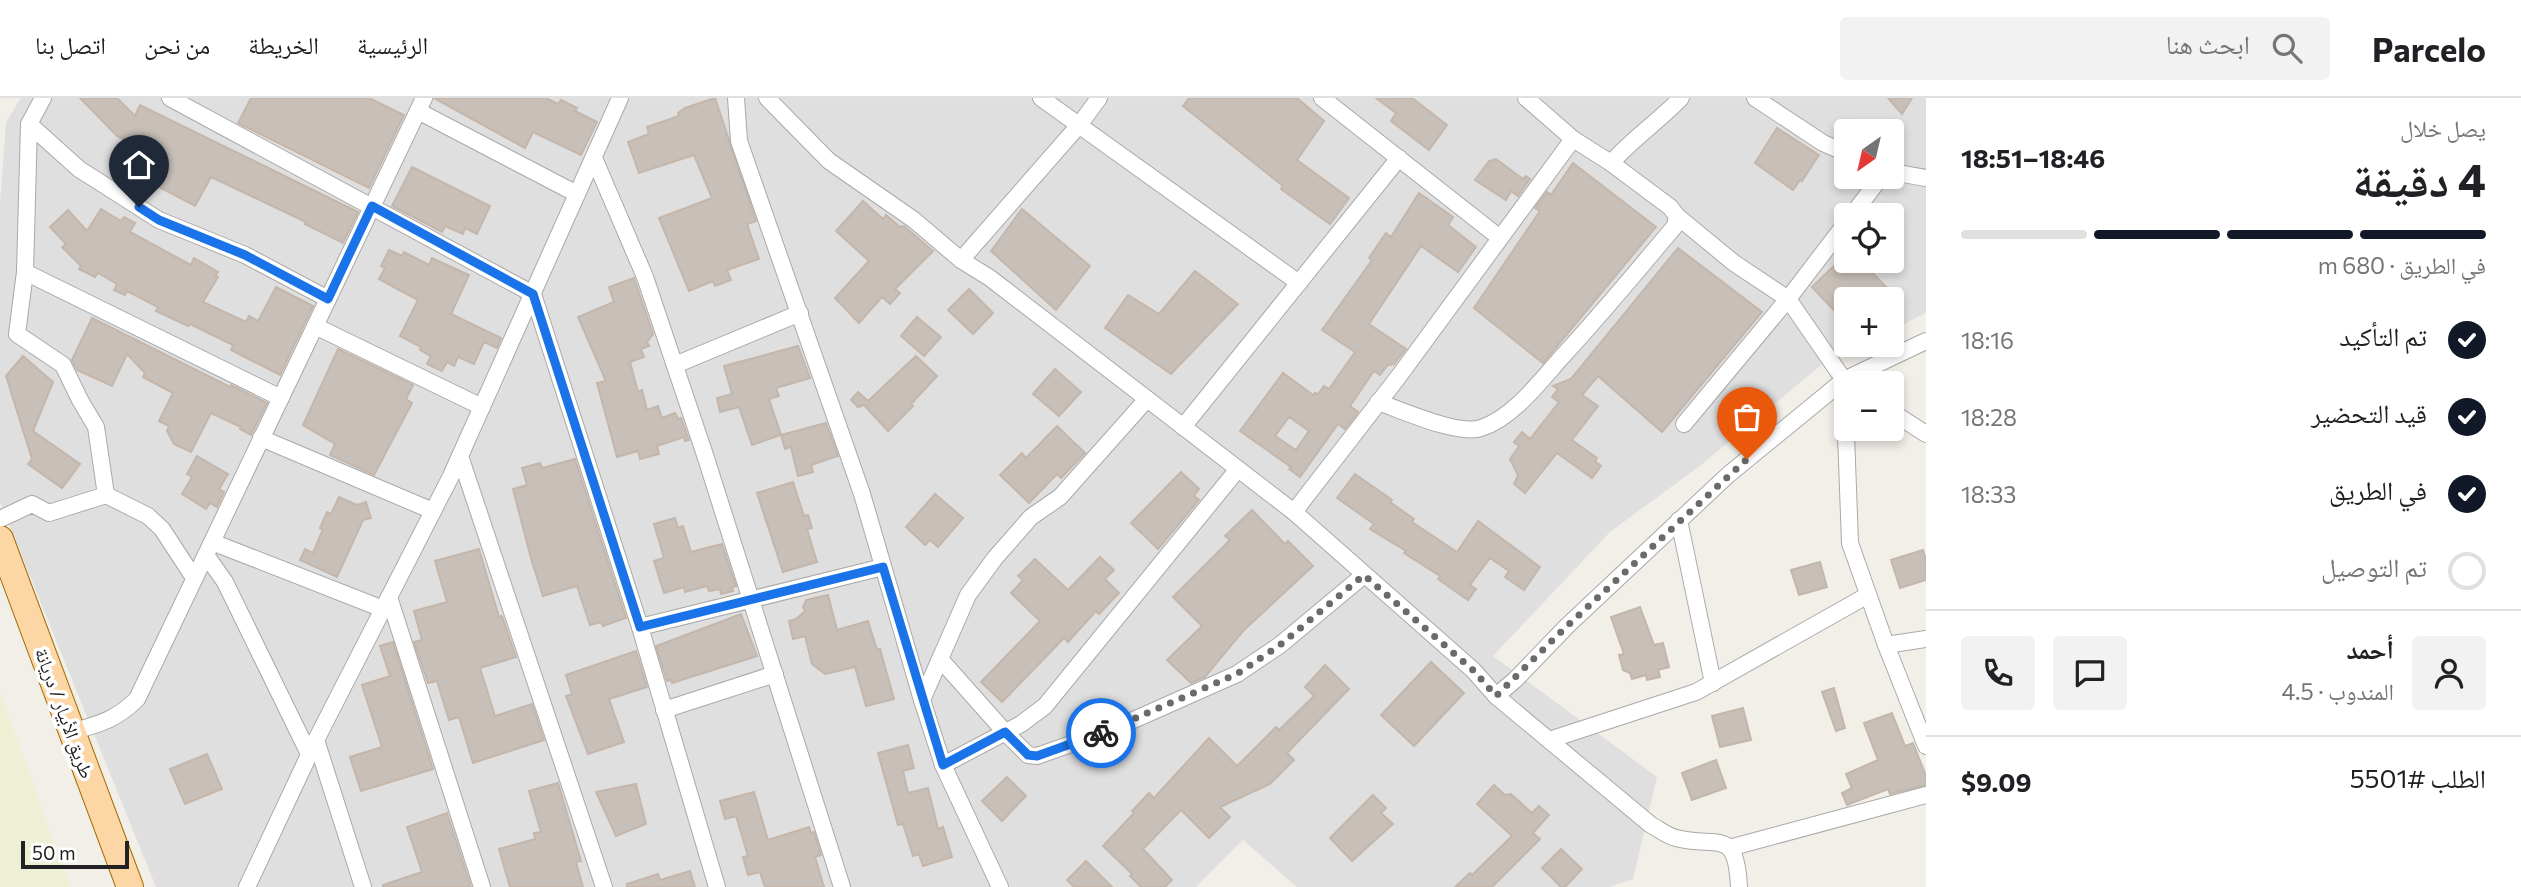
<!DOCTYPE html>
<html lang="ar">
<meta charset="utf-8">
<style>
body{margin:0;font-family:Commissioner,"Noto Naskh Arabic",sans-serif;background:#f2f2f2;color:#202124;direction:rtl;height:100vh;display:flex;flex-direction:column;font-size:26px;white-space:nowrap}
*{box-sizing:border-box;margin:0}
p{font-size:23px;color:#757577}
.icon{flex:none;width:38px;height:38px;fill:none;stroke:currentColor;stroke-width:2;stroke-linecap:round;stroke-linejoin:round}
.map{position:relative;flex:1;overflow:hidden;direction:ltr}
.panel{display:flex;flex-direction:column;background:#fff;width:595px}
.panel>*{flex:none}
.needle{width:46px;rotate:214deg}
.buttons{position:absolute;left:1834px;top:21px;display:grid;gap:14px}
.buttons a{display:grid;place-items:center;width:70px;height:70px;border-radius:7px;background:#fff;box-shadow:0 4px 10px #0003;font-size:35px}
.scale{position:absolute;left:21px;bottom:18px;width:108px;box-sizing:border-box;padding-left:7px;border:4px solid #222;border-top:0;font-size:19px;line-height:24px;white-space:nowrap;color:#222;-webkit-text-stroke:5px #fff;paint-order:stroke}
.pin{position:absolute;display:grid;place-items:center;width:60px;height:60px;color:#fff;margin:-72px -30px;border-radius:50% 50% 50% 0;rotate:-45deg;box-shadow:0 0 7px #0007}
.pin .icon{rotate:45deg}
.courier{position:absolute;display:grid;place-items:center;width:70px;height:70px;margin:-35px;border:5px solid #1a73e8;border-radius:50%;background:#fff;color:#222;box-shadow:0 2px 9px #0007}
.overview em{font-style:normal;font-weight:700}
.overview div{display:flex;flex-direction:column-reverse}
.overview{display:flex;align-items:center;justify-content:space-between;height:119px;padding:0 35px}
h1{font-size:46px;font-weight:700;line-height:52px}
.bar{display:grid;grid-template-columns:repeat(4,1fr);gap:10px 7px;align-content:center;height:84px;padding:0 35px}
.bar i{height:9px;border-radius:5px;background:#e0e0e0}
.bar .on{background:#111827}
.bar p{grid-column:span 4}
.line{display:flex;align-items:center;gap:18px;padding:0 35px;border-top:2px solid #e0e0e0}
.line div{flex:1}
.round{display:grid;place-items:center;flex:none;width:74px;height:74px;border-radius:7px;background:#f2f2f2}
ol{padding:0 35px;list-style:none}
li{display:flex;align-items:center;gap:21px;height:77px}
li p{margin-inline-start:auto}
li .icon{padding:7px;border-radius:50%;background:#111827;color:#fff;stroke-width:4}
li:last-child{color:#757577}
li i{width:38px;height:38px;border:4px solid #e0e0e0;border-radius:50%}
header{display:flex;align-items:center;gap:42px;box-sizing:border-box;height:98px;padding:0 35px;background:#fff;border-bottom:2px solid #e0e0e0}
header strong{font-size:33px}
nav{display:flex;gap:38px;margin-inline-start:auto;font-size:24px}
.search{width:490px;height:63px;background:#f2f2f2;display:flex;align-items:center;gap:18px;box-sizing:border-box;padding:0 24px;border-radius:7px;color:#757577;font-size:26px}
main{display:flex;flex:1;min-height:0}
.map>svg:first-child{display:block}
.residential{fill:#e0dfdf;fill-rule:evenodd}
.farmland{fill:#eef0d5}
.building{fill:#c7bfb8;stroke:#c4b6ab;stroke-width:2;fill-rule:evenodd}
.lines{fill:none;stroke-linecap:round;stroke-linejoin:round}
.minor-casing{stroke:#a9a9a9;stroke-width:18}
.primary-casing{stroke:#a06b00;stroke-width:28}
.minor{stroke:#fff;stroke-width:16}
.primary{stroke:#fcd6a4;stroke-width:26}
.done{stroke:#6b6a68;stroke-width:7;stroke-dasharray:0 12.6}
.route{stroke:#1a73e8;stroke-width:9}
.labels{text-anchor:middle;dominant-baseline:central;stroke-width:7;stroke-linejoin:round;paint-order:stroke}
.street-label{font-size:19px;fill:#222;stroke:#fff}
</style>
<header>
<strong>Parcelo</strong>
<div class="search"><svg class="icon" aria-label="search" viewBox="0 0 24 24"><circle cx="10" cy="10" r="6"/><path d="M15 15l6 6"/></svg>ابحث هنا</div>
<nav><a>الرئيسية</a><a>الخريطة</a><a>من نحن</a><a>اتصل بنا</a></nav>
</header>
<main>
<section class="panel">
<div class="overview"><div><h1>4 دقيقة</h1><p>يصل خلال</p></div><em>18:46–18:51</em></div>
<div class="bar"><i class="on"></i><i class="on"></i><i class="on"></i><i></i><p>في الطريق · 680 m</p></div>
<ol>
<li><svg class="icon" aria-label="check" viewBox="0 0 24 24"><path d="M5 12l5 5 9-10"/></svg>تم التأكيد<p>18:16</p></li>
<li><svg class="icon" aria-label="check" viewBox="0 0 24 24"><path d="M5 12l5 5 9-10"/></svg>قيد التحضير<p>18:28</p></li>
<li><svg class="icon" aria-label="check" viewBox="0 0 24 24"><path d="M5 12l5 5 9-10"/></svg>في الطريق<p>18:33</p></li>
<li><i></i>تم التوصيل</li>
</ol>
<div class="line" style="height:126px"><a class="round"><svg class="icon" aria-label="person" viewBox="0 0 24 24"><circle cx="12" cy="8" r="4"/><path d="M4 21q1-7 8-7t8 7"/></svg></a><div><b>أحمد</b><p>المندوب · 4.5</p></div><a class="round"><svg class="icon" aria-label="chat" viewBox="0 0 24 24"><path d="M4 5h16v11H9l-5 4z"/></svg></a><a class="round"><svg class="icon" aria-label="phone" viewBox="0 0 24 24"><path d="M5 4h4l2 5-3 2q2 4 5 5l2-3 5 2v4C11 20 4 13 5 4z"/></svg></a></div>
<div class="line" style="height:91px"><div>الطلب #5501</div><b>$9.09</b></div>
</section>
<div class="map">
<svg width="1926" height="789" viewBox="0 0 1926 789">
<rect width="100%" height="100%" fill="#f2efe9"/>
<path class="residential" d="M 21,0 L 1926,0 L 1926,215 L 1892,232 L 1892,201 L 1846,201 L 1846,247 L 1862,247 L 1820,268 L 1701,367 L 1610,434 L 1493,558 L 1657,679 L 1633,781 L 1609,789 L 1297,789 L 1243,742 L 1196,789 L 156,789 L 0,404 L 0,106 L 6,24 ZM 1846,33 L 1892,33 L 1892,79 L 1846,79 ZM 1846,117 L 1892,117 L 1892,163 L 1846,163 Z"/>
<path class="farmland" d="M 0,593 L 70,789 L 0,789 Z"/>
<g class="building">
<path d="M 80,0 L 117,0 L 135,18 L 140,7 L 358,114 L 343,145 L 305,126 L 306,124 L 211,79 L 195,108 L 150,84 L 147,91 L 116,75 L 132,45 L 117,38 Z"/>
<path d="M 251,0 L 369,0 L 404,17 L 369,90 L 238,25 Z"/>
<path d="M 434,0 L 546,0 L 558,6 L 561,2 L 577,10 L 575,13 L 597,24 L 581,57 L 533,34 L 525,50 Z"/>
<path d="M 715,0 L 756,123 L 747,126 L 759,161 L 727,172 L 731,182 L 715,188 L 713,183 L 689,193 L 659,120 L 712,100 L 694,57 L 639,75 L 628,44 L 649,36 L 647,29 L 679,18 L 678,15 L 685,10 Z"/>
<path d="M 1189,0 L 1297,0 L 1324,23 L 1297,62 L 1349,100 L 1330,126 L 1281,91 L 1283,88 L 1183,8 Z"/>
<path d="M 1376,0 L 1412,0 L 1447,27 L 1429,52 L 1391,23 L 1396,15 Z"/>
<path d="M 1888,0 L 1912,0 L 1902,16 Z"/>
<path d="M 1777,30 L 1819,57 L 1802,83 L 1800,82 L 1793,92 L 1755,65 Z"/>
<path d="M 1496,61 L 1523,81 L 1526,78 L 1530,81 L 1518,98 L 1511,93 L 1506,102 L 1475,82 L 1489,63 Z"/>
<path d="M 1573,65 L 1656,129 L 1543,265 L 1474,210 L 1540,113 L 1535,110 L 1547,94 L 1551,97 Z"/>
<path d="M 412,69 L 490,108 L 477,136 L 465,130 L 463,136 L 445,128 L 442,134 L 392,108 Z"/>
<path d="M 1419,95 L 1453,119 L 1448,127 L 1476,149 L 1458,174 L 1421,148 L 1369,226 L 1406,251 L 1394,266 L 1388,267 L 1380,277 L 1374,273 L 1350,308 L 1358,314 L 1345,331 L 1338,326 L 1300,379 L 1289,371 L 1291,369 L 1240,333 L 1283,275 L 1313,297 L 1315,295 L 1318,296 L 1324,288 L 1329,291 L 1355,254 L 1322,232 L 1372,162 L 1369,160 L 1386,135 L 1391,139 ZM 1289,319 L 1309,333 L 1296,352 L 1275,338 Z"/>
<path d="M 863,103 L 883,121 L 886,117 L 900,129 L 904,128 L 933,153 L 895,191 L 900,195 L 890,206 L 882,199 L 859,225 L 835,200 L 869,163 L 836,133 Z"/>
<path d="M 101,111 L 121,123 L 124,119 L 135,125 L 130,134 L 191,167 L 194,160 L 218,174 L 215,178 L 218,179 L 203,204 L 246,224 L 249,218 L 258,223 L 276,189 L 313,208 L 280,277 L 231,252 L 233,247 L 190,226 L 188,228 L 156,213 L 158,209 L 127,193 L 125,197 L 114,192 L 117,186 L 98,175 L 95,179 L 79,171 L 81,168 L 62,149 L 66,146 L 50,129 L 68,112 L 87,133 Z"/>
<path d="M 1022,111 L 1090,168 L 1056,212 L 991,153 Z"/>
<path d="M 1678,150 L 1762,214 L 1662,334 L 1598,278 L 1582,297 L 1598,308 L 1572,342 L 1597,360 L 1595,363 L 1601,368 L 1592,380 L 1557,355 L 1525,395 L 1514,386 L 1518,377 L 1510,361 L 1519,348 L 1514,344 L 1522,334 L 1530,341 L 1559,304 L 1552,299 L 1558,291 L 1553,288 L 1571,281 Z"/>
<path d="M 389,152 L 402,158 L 404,154 L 429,167 L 432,160 L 469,177 L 451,216 L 501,240 L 497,250 L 484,244 L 474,266 L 458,259 L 454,268 L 447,264 L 442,273 L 427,266 L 431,258 L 420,252 L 421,249 L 400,238 L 418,202 L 379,181 L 385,170 L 381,168 Z"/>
<path d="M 1839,163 L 1861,163 L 1891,194 L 1883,201 L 1846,201 L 1846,225 L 1812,189 Z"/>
<path d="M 1195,173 L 1238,206 L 1171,276 L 1105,230 L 1128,197 L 1159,216 Z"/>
<path d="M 634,180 L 653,236 L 647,244 L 649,248 L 641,251 L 644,259 L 630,264 L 638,294 L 642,292 L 647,312 L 658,308 L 662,320 L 675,315 L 678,321 L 681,320 L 689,342 L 685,343 L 684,339 L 657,348 L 659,356 L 640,361 L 638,353 L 617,359 L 597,285 L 606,283 L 578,219 L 614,204 L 609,189 Z"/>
<path d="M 969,191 L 993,215 L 973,236 L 948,212 Z"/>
<path d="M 917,219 L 941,239 L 924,258 L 901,238 Z"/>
<path d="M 92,220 L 230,289 L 231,287 L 267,305 L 251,337 L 240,331 L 241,329 L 211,315 L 191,354 L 174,346 L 167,333 L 169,328 L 159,323 L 173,295 L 143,279 L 145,275 L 127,256 L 112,288 L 77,272 L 72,262 Z"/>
<path d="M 798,248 L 810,280 L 776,290 L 779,298 L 769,301 L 781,337 L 752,347 L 739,309 L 720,314 L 717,300 L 732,296 L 724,268 Z"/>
<path d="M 338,251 L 413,287 L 406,301 L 412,305 L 374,377 L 330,357 L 335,346 L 303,327 Z"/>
<path d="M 23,258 L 53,284 L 33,333 L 80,366 L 62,390 L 28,366 L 32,361 L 6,278 Z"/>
<path d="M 916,258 L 937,278 L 911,306 L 913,308 L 888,333 L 864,307 L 858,309 L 851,302 L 858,294 L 868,303 Z"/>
<path d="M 1055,271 L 1081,294 L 1059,318 L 1033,296 Z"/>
<path d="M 826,325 L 838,358 L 811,367 L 813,374 L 798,378 L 791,349 L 785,351 L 781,337 Z"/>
<path d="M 1057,328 L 1085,355 L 1061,380 L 1057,376 L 1029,405 L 1000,377 L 1022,355 L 1026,360 Z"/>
<path d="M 197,358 L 228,376 L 219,391 L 224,394 L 217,409 L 210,405 L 206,411 L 182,396 L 192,379 L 187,376 Z"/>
<path d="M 575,361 L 626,520 L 603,528 L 601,524 L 590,527 L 577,488 L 543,498 L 532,464 L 513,391 L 527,387 L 522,370 L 540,365 L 542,370 Z"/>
<path d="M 1181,374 L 1199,391 L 1194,398 L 1199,402 L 1158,451 L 1131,425 Z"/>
<path d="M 1355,376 L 1392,402 L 1390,404 L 1414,421 L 1412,424 L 1457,454 L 1478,423 L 1540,469 L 1524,492 L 1505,479 L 1509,473 L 1490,460 L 1470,487 L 1476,491 L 1468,502 L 1438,481 L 1440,478 L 1404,455 L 1406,453 L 1370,431 L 1374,426 L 1337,400 Z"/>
<path d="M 793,384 L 804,418 L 808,417 L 812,430 L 807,431 L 817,464 L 783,474 L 757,395 Z"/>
<path d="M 935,396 L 963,420 L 938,449 L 930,442 L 925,447 L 906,429 Z"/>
<path d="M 339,399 L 357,407 L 366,404 L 371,420 L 363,422 L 337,479 L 300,462 L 305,451 L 313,455 L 323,431 L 320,430 L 327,414 L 331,416 Z"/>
<path d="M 1252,412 L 1285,446 L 1288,443 L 1313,468 L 1243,533 L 1205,579 L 1191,585 L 1167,562 L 1202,528 L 1173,499 L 1230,442 L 1225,438 Z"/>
<path d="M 675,420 L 678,430 L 683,428 L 691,454 L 722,446 L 736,488 L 732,489 L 733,493 L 721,496 L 720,491 L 709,493 L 707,488 L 685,494 L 684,489 L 664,495 L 654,463 L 664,460 L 654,426 Z"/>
<path d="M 479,451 L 499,519 L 502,518 L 516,559 L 480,570 L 495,618 L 532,606 L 544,642 L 473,665 L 459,619 L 449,622 L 437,583 L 428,585 L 414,544 L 422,542 L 414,513 L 447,504 L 435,463 Z"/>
<path d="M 1923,452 L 1926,462 L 1926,482 L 1900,490 L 1891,462 Z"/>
<path d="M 1100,459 L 1114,472 L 1105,481 L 1119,495 L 1099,516 L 1096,513 L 1068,544 L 1064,540 L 1002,604 L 981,584 L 1040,523 L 1011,495 L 1023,482 L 1018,478 L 1035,461 L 1068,492 Z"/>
<path d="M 1820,464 L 1827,489 L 1799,497 L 1791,472 Z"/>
<path d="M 828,497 L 837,532 L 868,523 L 877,552 L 880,551 L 894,601 L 866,608 L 855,569 L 825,576 L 812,566 L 805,538 L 793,541 L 789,523 L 796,521 L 805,513 L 803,509 L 806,502 Z"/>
<path d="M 1640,509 L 1654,547 L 1663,545 L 1669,569 L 1658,572 L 1660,579 L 1647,582 L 1646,577 L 1632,581 L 1630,575 L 1623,572 L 1619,557 L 1624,556 L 1611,519 Z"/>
<path d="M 741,516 L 757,558 L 672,585 L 671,582 L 667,583 L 656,548 Z"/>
<path d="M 393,544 L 433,671 L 361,693 L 350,659 L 382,649 L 362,587 L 390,578 L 380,548 Z"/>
<path d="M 636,553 L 647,589 L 609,601 L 624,644 L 588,656 L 566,598 L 572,596 L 566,577 Z"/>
<path d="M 1431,564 L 1464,595 L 1414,648 L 1381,617 Z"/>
<path d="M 1325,567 L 1349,591 L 1287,655 L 1294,662 L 1270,686 L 1220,709 L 1230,719 L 1209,740 L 1181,712 L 1143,751 L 1172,782 L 1165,789 L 1141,789 L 1130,778 L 1132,776 L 1103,748 L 1134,715 L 1132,713 L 1149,695 L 1154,700 L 1209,640 L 1237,668 L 1276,629 L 1279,632 L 1314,598 L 1305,589 Z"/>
<path d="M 1834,590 L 1845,630 L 1836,633 L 1822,594 Z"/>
<path d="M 1743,610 L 1751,642 L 1720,649 L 1712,618 Z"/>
<path d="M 1892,615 L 1905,648 L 1913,645 L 1926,678 L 1926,687 L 1890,696 L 1888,691 L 1847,707 L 1842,695 L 1852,690 L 1846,676 L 1878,662 L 1864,625 Z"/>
<path d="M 908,647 L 914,670 L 903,673 L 908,695 L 928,690 L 938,731 L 943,729 L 952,759 L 923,768 L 919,756 L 913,758 L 903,726 L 898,727 L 878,655 Z"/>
<path d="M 207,656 L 222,691 L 185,706 L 170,671 Z"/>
<path d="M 1716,662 L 1726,690 L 1692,702 L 1682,675 Z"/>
<path d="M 1007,679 L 1026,698 L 1002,723 L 982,703 Z"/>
<path d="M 558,685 L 581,763 L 576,764 L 583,789 L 510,789 L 499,751 L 535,741 L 534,735 L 541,734 L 529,693 Z"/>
<path d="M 636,686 L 646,726 L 616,738 L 596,694 Z"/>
<path d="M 1494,687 L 1505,697 L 1511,696 L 1532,715 L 1539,708 L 1549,717 L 1533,735 L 1540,741 L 1492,789 L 1455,789 L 1470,775 L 1472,777 L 1512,738 L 1477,706 Z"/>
<path d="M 754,694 L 768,742 L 809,729 L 811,735 L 814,734 L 821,757 L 815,759 L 824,789 L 765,789 L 760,774 L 748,777 L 743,759 L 748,758 L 736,718 L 725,721 L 720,703 Z"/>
<path d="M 1373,697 L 1386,710 L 1381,715 L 1393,726 L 1352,763 L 1330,740 Z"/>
<path d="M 447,715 L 471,789 L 383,789 L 383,787 L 422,774 L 407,729 Z"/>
<path d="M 1561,751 L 1582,771 L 1565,789 L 1561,789 L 1542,770 Z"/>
<path d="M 1086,763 L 1112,789 L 1074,789 L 1067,782 Z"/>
<path d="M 690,773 L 695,789 L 627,789 L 627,786 L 658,776 L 660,782 Z"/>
</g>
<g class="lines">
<g class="minor-casing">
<g id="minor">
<path d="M 170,0 L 533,196 L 640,529 L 717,789"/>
<path d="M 736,0 L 739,43 L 862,396 L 922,602 L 943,667 L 1000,789"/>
<path d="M 767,0 L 829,63 L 914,122 L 961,162 L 990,180 L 1294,414 L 1473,572 L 1496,598 L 1515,582 L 1567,528 L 1728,377 L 1844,282 L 1926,243"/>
<path d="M 1041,0 L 1299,185"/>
<path d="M 1322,0 L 1500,140"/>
<path d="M 1526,0 L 1573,41 L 1611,65 C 1632,41 1659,23 1681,0"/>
<path d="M 1755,0 L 1823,45 L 1846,55"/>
<path d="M 418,13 L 577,96"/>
<path d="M 29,26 L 79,71 L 159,122 L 245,157 L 328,201"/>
<path d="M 594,60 L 645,179 L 705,357 L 842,789"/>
<path d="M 1892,74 L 1926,80"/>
<path d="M 1852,117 L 1881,79"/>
<path d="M 1677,118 L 1734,165 L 1788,201 L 1844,282 L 1850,445 L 1886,547 L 1926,648"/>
<path d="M 961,162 L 1080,26 L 1099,0"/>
<path d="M 25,174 L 281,300"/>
<path d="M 315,228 L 482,309"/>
<path d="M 675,267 L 800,215"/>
<path d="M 1378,304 C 1401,312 1459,338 1481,330 C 1512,320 1539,285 1560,261 C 1600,218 1637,173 1675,128 L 1677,118 L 1670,109 L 1611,65"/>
<path d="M 1892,314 L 1926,336"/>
<path d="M 1684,326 L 1788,201 L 1846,125"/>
<path d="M 1183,329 L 1399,60"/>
<path d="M 261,340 L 433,413"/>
<path d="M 460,358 L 604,789"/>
<path d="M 106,397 L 148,418 L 162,431 L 194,480"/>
<path d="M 1294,414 L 1399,278 L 1573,41"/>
<path d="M 0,421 L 32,406 L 49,415 L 106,397 L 96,329 L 80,302 L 63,267 L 17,236 L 25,174 L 29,26 L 43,0"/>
<path d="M 1679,422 L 1713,585"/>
<path d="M 212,444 L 383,511"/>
<path d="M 206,457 L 225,484 L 309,656"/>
<path d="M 389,499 L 482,789"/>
<path d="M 640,529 L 883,469"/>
<path d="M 1886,547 L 1926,541"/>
<path d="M 940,561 L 1005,634 L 1028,657 L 1037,658 L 1111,632 L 1237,576 L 1280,547 L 1364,477"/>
<path d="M 1496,598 L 1651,727 C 1659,731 1667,738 1676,740 C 1718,751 1736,728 1739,789"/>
<path d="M 922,602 L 968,497 L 995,460 L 1031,419 L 1060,399 L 1147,301"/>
<path d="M 664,612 L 775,576"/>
<path d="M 71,634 C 99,626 116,622 137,601 L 424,0"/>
<path d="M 316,642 L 363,789"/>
<path d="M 1549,642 L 1696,594 L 1868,497"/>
<path d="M 943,667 L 1021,626 L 1045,608 L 1238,371"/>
<path d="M 1729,750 L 1926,697"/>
<path d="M 247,789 L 316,642 L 451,378 L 620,0"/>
</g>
</g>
<g class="primary-casing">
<path id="primary" d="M 0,441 L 130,789"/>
</g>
<use href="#minor" class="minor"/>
<use href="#primary" class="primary"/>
</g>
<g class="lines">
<path class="done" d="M 1101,635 L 1237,576 L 1280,547 L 1364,477 L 1473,572 L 1496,598 L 1567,528 L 1747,361"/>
<path class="route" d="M 139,109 L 159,122 L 245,157 L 328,201 L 372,108 L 533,196 L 640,529 L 883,469 L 943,667 L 1005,634 L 1028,657 L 1037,658 L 1101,635"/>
</g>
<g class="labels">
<g class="street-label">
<text transform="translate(65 615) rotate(70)">طريق الأبيار / دريانة</text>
</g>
</g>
</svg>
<div class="buttons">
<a><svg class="needle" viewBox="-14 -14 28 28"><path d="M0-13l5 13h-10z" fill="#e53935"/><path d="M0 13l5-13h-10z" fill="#757577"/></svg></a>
<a><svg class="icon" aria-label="locate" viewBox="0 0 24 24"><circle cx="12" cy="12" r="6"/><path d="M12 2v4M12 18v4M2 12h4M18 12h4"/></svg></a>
<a>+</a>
<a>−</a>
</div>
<div class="scale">50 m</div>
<div class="pin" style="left:1747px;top:361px;background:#ea580c"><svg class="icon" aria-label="bag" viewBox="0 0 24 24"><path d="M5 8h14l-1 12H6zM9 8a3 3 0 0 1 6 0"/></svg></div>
<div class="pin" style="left:139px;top:109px;background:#1f2937"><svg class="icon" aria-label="home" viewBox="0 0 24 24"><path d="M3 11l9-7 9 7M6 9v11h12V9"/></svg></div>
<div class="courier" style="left:1101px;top:635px"><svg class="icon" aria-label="bike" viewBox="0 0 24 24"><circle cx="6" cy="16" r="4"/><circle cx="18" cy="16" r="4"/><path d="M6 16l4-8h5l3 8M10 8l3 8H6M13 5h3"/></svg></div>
</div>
</main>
